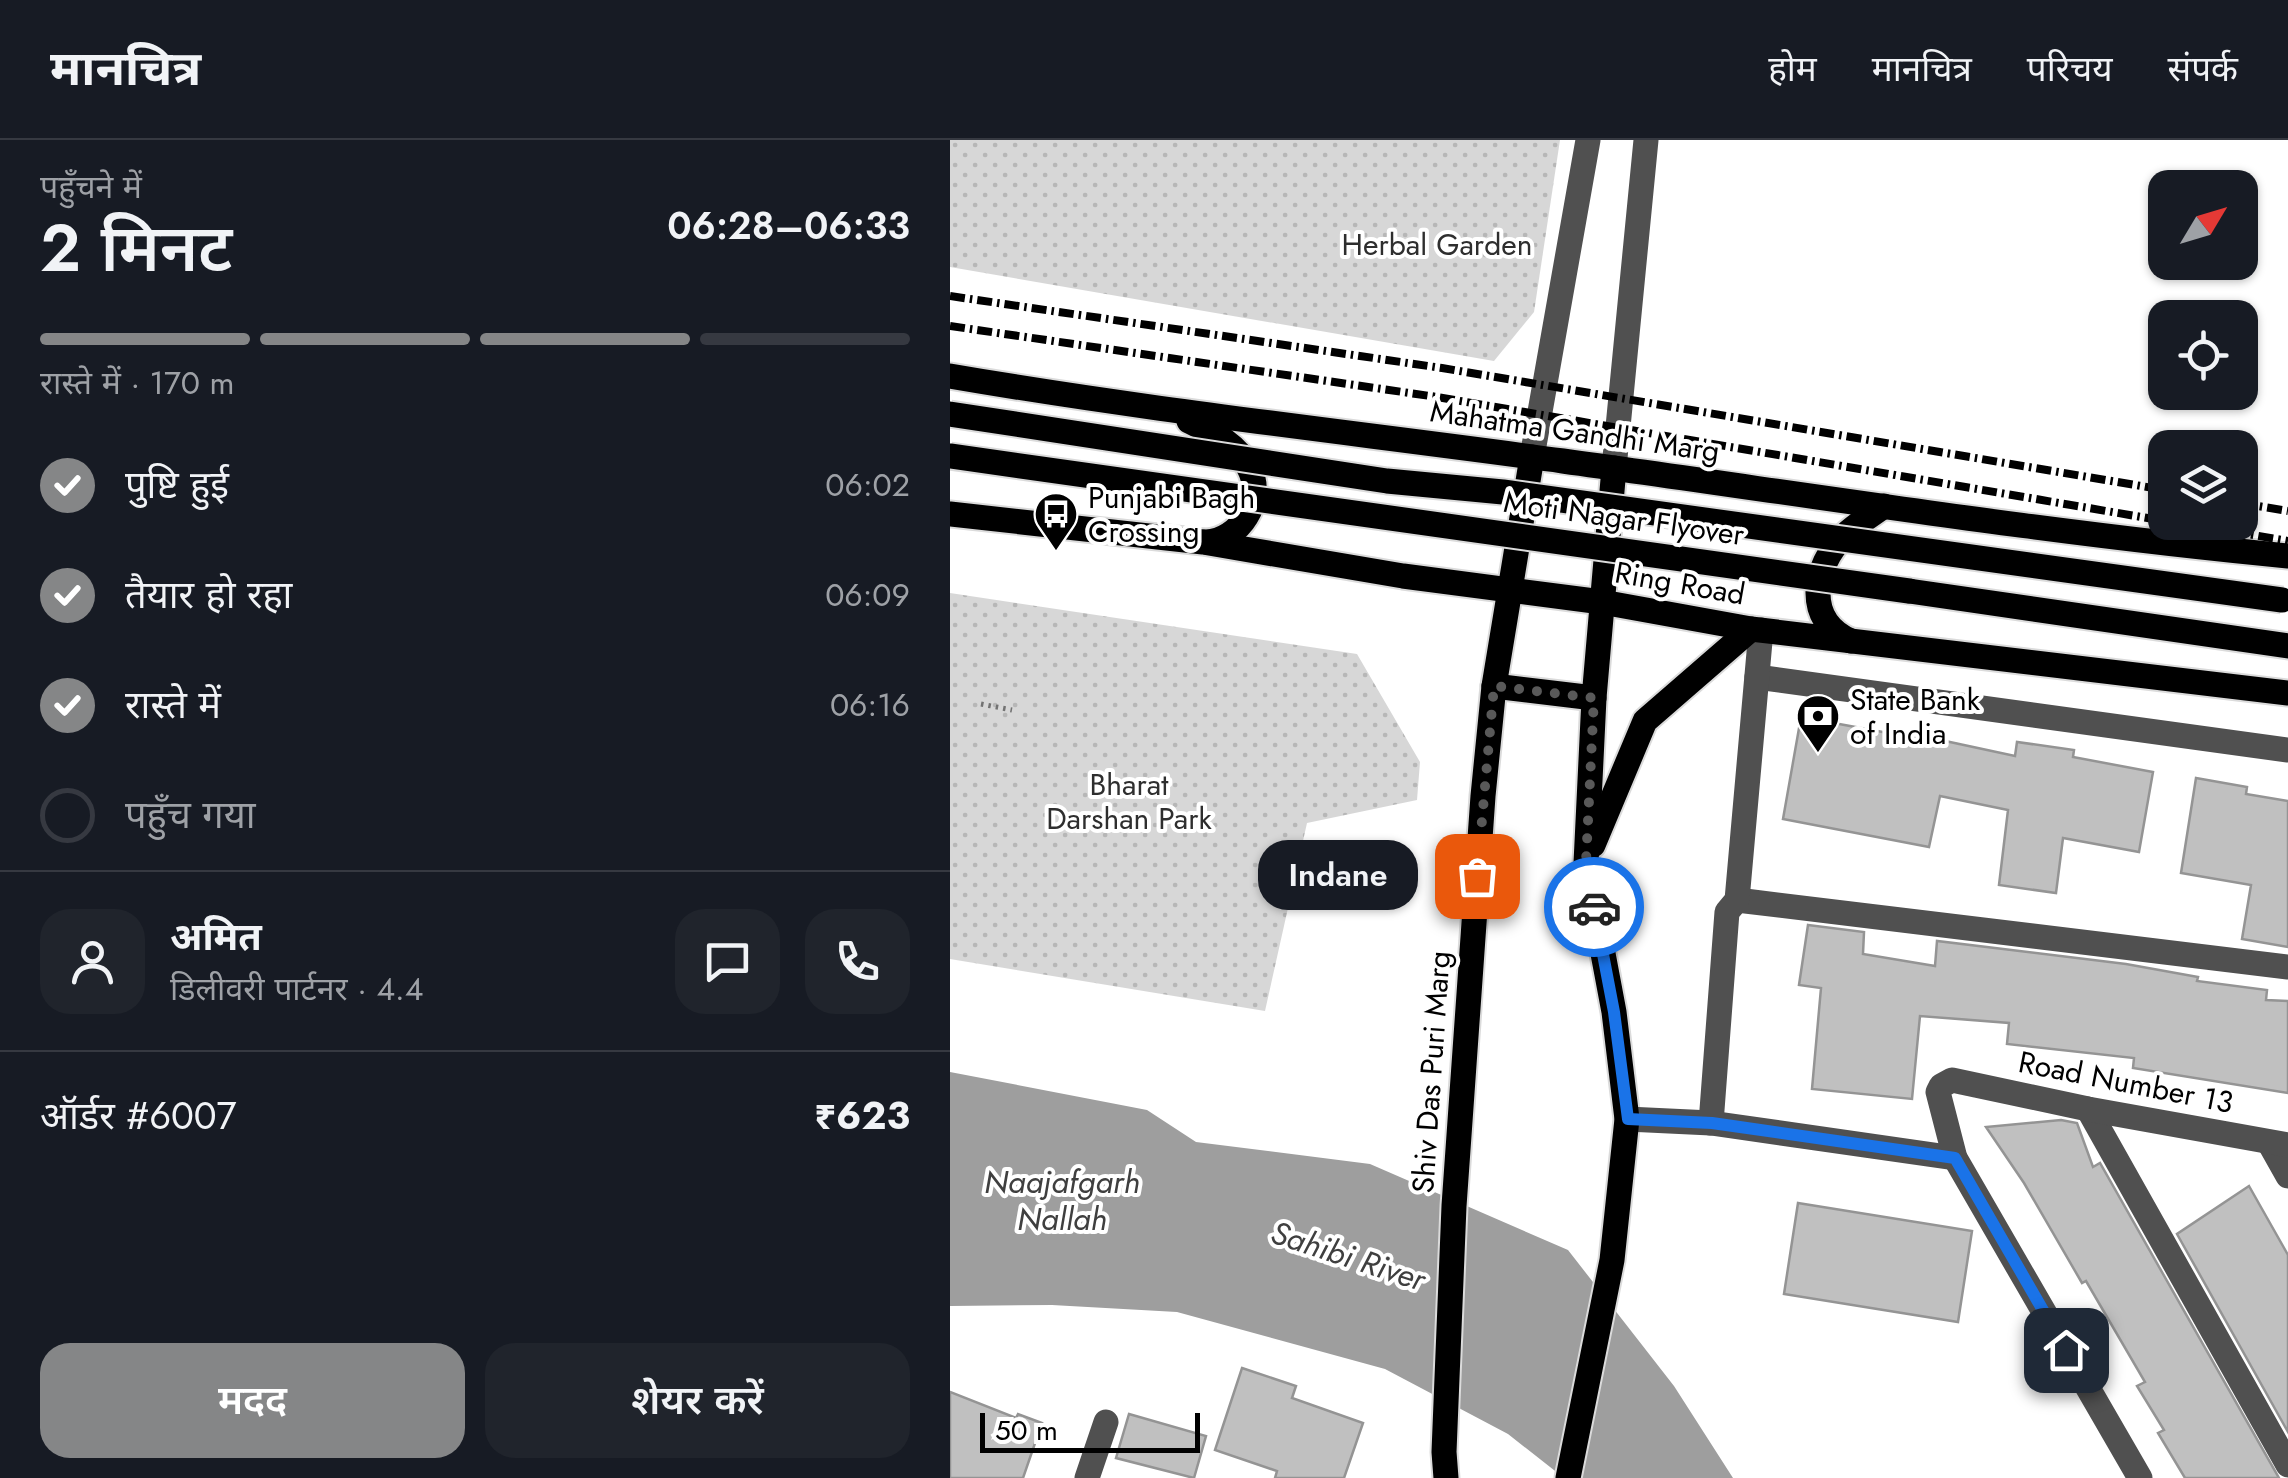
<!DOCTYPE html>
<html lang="hi">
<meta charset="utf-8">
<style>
body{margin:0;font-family:Jost,"Noto Sans Devanagari",sans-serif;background:#20242c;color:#f1f3f6;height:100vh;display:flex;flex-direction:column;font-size:38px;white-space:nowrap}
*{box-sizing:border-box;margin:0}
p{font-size:32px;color:#9ea1a6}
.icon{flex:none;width:55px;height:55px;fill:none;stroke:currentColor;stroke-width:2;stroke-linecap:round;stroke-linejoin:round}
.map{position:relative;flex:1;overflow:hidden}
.sheet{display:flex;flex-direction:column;background:#171b24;width:950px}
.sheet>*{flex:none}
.needle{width:65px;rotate:52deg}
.buttons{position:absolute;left:1198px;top:30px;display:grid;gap:20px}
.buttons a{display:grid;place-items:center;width:110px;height:110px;border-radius:20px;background:#171b24;box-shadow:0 2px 8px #0004;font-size:50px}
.scale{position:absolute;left:30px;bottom:25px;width:220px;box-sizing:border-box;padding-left:10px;border:5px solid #000;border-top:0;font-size:28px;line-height:35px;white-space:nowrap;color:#000;-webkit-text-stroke:8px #fff;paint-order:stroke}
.pin{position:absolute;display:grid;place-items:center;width:85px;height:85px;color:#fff;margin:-42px;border-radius:20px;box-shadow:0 5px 15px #0006}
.courier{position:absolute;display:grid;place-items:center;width:100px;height:100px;margin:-50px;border:8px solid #1a73e8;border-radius:50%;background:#fff;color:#222;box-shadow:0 2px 12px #0007}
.bubble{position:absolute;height:70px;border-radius:30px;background:#171b24;box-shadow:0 2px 8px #0004;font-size:32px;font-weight:600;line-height:70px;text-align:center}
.head em{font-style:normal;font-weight:600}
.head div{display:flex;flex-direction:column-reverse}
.head{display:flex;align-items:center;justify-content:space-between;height:170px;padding:0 40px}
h1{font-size:65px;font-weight:600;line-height:75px}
.bar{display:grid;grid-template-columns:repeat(4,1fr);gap:15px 10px;align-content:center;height:120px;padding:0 40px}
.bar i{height:12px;border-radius:8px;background:#363941}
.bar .on{background:#858687}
.bar p{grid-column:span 4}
.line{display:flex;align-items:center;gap:25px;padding:0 40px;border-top:2px solid #363941}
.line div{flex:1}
.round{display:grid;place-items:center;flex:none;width:105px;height:105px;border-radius:30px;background:#20242c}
ol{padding:0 40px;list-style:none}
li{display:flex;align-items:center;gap:30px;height:110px}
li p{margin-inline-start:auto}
li .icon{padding:10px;border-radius:50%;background:#858687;color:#fff;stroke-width:4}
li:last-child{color:#9ea1a6}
li i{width:55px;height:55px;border:5px solid #363941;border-radius:50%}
.primary-button{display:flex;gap:20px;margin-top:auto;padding:20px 40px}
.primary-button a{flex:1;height:115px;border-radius:30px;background:#858687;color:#fff;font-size:40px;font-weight:600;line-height:115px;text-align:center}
.primary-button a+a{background:#20242c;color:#f1f3f6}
header{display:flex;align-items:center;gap:60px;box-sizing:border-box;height:140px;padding:0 50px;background:#171b24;border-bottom:2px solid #363941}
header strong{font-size:48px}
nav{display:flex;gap:55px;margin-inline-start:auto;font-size:35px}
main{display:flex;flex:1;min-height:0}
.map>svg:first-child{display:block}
.park{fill:url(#park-dots)}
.water{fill:#9e9e9e}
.building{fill:#c0c0c0;stroke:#949494;stroke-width:2.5}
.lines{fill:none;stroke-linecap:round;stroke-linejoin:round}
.major-casing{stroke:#dbdbdb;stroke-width:29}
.path{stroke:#727272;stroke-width:5;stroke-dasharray:2.5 5;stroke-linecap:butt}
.minor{stroke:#505050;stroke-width:25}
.major{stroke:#000;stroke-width:25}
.rail{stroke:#000;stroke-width:8;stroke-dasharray:15 5 2.5 5;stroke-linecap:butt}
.major-bridge-casing{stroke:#dbdbdb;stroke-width:29;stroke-linecap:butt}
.major-bridge{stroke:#000;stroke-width:25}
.done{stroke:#595959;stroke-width:10;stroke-dasharray:0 18}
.route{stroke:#1a73e8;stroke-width:12}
.labels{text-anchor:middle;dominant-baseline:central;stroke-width:8;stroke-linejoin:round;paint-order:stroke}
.park-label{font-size:30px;fill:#2e2e2e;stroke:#fff}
.street-label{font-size:30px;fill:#000;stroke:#fff}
.poi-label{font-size:30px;fill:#000;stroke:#fff;text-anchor:start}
.water-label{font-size:32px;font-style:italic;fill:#3f3f3f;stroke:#fff}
</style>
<header>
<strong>मानचित्र</strong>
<nav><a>होम</a><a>मानचित्र</a><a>परिचय</a><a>संपर्क</a></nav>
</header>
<main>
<section class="sheet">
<div class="head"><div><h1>2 मिनट</h1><p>पहुँचने में</p></div><em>06:28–06:33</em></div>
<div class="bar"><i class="on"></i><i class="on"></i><i class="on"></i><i></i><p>रास्ते में · 170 m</p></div>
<ol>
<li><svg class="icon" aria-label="check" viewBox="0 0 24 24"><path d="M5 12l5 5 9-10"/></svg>पुष्टि हुई<p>06:02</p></li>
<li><svg class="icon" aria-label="check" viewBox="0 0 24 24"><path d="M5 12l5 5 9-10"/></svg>तैयार हो रहा<p>06:09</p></li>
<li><svg class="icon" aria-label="check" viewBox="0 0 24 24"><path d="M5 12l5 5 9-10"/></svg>रास्ते में<p>06:16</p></li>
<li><i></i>पहुँच गया</li>
</ol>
<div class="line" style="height:180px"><a class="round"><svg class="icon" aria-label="person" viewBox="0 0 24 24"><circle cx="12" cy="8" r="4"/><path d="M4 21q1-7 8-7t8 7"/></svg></a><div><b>अमित</b><p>डिलीवरी पार्टनर · 4.4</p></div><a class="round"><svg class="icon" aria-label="chat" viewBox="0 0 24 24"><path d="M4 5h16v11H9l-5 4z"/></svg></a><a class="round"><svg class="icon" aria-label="phone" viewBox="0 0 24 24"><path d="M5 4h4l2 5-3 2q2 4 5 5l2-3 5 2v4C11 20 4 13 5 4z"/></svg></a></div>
<div class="line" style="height:130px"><div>ऑर्डर #6007</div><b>₹623</b></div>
<div class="primary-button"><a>मदद</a><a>शेयर करें</a></div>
</section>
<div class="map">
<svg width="1338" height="1338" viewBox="0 0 1338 1338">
<defs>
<pattern id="park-dots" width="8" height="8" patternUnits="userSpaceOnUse" patternTransform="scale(2.5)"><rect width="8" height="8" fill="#d7d7d7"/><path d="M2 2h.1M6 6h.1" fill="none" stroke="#b7b7b7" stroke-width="1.8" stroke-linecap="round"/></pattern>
</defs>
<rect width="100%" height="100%" fill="#fff"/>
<g class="park">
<path d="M 0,0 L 610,0 L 584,172 L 544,221 L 0,127 Z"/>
<path d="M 0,453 L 407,514 L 470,622 L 467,660 L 357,683 L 315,871 L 0,819 Z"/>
</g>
<path class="water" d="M 0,932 L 197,970 L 246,1002 L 420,1024 L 618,1110 L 724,1246 L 783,1338 L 614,1338 L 558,1294 L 435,1229 L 227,1172 L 102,1165 L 0,1166 Z"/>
<g class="building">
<path d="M 851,577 L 971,599 L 972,596 L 1065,616 L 1067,602 L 1124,610 L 1123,617 L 1203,632 L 1189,712 L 1113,698 L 1106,753 L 1049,745 L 1058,670 L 990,656 L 979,707 L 833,679 Z"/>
<path d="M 1246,638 L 1297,647 L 1296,654 L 1338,661 L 1338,807 L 1292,799 L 1301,745 L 1231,733 Z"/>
<path d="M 858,785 L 914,792 L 913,814 L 985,826 L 987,801 L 1176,824 L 1248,837 L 1247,841 L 1317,850 L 1316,860 L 1338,861 L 1338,953 L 1183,928 L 1184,918 L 1057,904 L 1059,883 L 970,876 L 962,959 L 862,949 L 871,848 L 849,845 Z"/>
<path d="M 1111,980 L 1127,983 L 1143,1027 L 1150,1023 L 1329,1338 L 1235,1338 L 1208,1293 L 1214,1290 L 1187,1246 L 1195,1242 L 1136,1141 L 1132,1143 L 1074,1043 L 1036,987 Z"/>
<path d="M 1299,1046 L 1338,1115 L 1338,1292 L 1227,1094 Z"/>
<path d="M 848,1063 L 1022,1091 L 1008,1182 L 834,1154 Z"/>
<path d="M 292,1228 L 346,1246 L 342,1258 L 413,1283 L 394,1338 L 325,1338 L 327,1331 L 265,1310 Z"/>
<path d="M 0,1252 L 66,1278 L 68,1274 L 92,1283 L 73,1338 L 0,1338 Z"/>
<path d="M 179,1274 L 256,1296 L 244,1338 L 166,1318 Z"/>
</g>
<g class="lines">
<g class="major-casing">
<g id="major">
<path d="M 0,236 C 203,271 408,293 613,321 C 854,354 1095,393 1338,416"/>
<path d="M 239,281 C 263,293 286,303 299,328 C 316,360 289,401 256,402"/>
<path d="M 0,374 L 253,402 L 453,436 L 652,462 L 801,489 L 1338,553"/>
<path d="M 959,451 L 1338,506"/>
<path d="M 901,501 C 854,481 862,426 895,395 C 907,384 921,375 934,366"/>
<path d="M 544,546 L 644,558"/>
<path d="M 643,705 L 695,581 L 801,489"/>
<path d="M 496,1338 L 494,1312 L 504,1066 L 533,656 L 544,546 L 582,317"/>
<path d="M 618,1338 L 662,1120 L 677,979 L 664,872 L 636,723 L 644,558 L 664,328"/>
</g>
</g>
<path class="path" d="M 31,564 L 62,570"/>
<g class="minor">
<path d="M 582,317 L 638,0"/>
<path d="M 664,328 L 696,0"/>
<path d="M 807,537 L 1338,610"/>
<path d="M 787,760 L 1338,827"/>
<path d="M 1138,969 L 1338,1325"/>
<path d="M 677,979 L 761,983 L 1005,1018"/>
<path d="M 761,983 L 777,772 L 787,760 L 811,490"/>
<path d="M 1320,1004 L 1338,1036"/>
<path d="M 137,1338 L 156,1282"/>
<path d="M 1190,1338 L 1005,1018 L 988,952 L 991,946 L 1002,940 L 1138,969 L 1338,1005"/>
</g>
<use href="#major" class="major"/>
<g class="rail">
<path d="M 0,156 L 492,228 L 1215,350"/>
<path d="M 0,186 L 487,257 L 1215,381"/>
<path d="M 1290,363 L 1338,371"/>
<path d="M 1227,382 L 1338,401"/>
</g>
<g class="major-bridge-casing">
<g id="major-bridge">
<path d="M 0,274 L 437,341 L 553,352 L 1332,460"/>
<path d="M 0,316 L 959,451"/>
</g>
</g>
<use href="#major-bridge" class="major-bridge"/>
</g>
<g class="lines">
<path class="done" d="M 527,736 L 544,546 L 644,558 L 636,722 L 644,767"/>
<path class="route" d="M 644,767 L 664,872 L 678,979 L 762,983 L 1005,1018 L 1116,1210"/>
</g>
<defs>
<g id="bus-pin" transform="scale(2.25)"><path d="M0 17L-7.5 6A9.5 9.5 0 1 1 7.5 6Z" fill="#000" stroke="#fff"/><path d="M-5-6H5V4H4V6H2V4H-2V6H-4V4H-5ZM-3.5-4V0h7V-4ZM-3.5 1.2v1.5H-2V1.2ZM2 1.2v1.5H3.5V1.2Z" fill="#fff"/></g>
<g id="bank-pin" transform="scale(2.25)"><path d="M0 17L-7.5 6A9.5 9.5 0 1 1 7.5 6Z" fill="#000" stroke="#fff"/><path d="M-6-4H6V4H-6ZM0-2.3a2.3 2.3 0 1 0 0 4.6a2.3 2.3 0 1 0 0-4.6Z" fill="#fff"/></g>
</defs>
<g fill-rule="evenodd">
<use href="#bus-pin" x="106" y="374"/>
<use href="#bank-pin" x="868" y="576"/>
</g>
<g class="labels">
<g class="park-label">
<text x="487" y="104">Herbal Garden</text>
<text x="179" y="644">Bharat<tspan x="179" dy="34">Darshan Park</tspan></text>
</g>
<g class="street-label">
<text transform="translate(625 291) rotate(8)">Mahatma Gandhi Marg</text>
<text transform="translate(674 378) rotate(8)">Moti Nagar Flyover</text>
<text transform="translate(730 443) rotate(10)">Ring Road</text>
<text transform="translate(481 932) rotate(-86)">Shiv Das Puri Marg</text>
<text transform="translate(1176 942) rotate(11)">Road Number 13</text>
</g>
<g class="poi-label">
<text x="138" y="357">Punjabi Bagh<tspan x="138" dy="34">Crossing</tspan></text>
<text x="900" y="559">State Bank<tspan x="900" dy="34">of India</tspan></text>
</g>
<g class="water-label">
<text x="112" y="1042">Naajafgarh<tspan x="112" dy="37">Nallah</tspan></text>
<text transform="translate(398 1116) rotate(18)">Sahibi River</text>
</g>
</g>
</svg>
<div class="buttons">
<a><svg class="needle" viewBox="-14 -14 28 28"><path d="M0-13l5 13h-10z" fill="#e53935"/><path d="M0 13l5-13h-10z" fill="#9ea1a6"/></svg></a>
<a><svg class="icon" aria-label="locate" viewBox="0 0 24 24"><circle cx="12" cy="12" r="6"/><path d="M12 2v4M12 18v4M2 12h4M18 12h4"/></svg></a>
<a><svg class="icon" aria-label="layers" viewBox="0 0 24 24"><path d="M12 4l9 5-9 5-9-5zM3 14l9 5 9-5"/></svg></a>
</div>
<div class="scale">50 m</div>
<div class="pin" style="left:527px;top:736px;background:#ea580c"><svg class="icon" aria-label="bag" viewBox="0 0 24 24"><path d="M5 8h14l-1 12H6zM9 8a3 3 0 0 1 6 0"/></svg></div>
<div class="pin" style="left:1116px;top:1210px;background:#1f2937"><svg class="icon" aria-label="home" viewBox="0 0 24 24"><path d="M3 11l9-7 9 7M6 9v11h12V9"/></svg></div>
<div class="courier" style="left:644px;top:767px"><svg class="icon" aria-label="car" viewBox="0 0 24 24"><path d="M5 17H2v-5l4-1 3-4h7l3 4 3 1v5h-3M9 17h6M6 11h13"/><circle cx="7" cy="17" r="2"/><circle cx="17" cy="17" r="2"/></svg></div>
<div class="bubble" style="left:308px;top:700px;width:160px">Indane</div>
</div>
</main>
